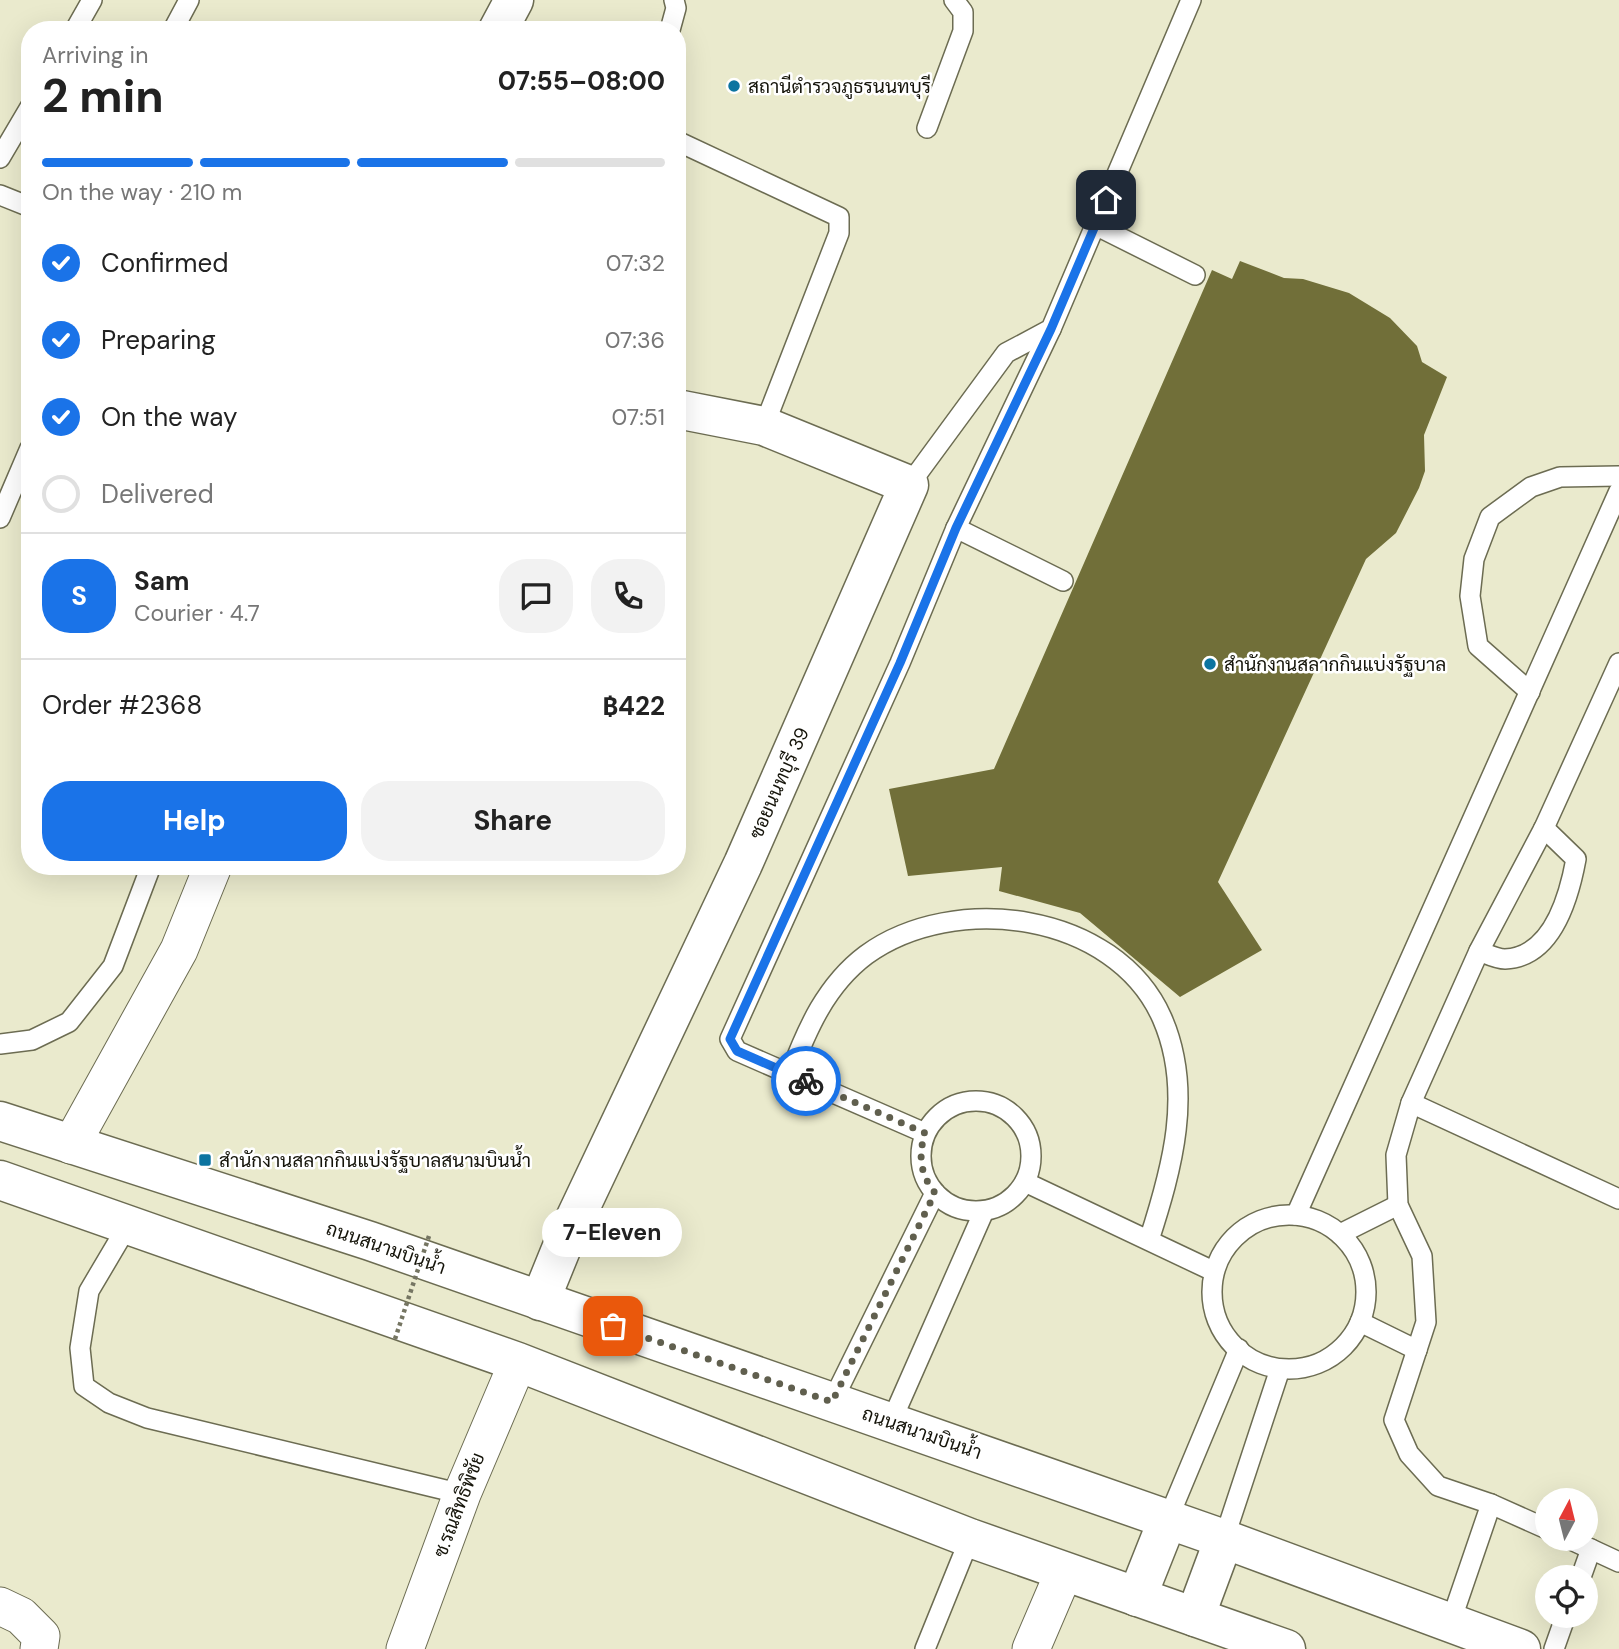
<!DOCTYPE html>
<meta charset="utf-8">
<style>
body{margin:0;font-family:"DM Sans",Sarabun,sans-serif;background:#f2f2f2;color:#222;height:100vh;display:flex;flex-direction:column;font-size:26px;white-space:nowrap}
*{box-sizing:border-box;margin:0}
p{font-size:23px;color:#767676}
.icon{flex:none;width:38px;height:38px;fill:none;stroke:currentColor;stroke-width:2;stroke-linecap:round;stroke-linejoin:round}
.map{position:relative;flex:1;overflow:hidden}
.details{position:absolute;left:21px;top:21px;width:665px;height:854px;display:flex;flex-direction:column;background:#fff;border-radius:28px;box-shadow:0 7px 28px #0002}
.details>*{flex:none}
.needle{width:46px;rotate:7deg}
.tools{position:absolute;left:1535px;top:1488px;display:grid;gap:14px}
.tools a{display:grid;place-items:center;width:63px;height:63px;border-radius:50%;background:#fff;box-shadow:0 7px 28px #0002;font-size:35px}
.pin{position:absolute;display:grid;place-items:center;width:60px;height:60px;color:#fff;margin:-30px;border-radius:14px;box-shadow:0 4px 10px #0006}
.courier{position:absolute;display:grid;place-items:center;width:70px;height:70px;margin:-35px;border:5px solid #1a73e8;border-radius:50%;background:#fff;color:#222;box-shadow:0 2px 9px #0007}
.bubble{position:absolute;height:49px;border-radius:24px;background:#fff;box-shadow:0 7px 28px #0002;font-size:23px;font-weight:700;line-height:49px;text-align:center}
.summary em{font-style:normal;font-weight:700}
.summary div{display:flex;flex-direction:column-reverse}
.summary{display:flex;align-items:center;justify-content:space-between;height:119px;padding:0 21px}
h1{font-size:46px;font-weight:700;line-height:52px}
.bar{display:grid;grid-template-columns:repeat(4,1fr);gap:10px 7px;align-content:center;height:84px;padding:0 21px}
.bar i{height:9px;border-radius:5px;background:#e0e0e0}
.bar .current{background:#1a73e8}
.bar p{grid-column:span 4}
.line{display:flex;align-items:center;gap:18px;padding:0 21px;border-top:2px solid #e0e0e0}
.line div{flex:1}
.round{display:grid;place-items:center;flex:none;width:74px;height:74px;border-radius:28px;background:#f2f2f2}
ol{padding:0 21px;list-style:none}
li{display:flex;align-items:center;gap:21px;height:77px}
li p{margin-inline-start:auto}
li .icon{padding:7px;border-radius:50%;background:#1a73e8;color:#fff;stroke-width:4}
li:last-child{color:#767676}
li i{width:38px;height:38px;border:4px solid #e0e0e0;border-radius:50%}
.button{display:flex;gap:14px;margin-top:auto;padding:14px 21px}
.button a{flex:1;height:80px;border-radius:28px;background:#1a73e8;color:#fff;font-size:28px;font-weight:700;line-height:80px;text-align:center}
.button a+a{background:#f2f2f2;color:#222}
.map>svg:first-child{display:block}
.building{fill:#716f39}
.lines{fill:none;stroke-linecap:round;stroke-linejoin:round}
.lane-casing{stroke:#6c6c52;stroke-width:22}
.street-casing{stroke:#6c6c52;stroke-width:39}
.secondary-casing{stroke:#6c6c52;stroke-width:41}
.lane{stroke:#fff;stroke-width:19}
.street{stroke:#fff;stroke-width:37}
.secondary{stroke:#fff;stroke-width:38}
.path-bridge{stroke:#757562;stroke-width:4.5;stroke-dasharray:3.5 3.5;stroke-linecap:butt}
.done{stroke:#605f4e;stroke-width:7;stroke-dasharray:0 12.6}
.route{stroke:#1a73e8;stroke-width:9}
.poi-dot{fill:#0c74a0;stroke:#fff;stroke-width:2.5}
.labels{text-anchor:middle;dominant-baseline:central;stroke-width:5;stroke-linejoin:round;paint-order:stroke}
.poi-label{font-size:19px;fill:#15140a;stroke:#fff;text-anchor:start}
.street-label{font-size:19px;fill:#15140a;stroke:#fff}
</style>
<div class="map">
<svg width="1619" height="1649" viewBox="0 0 1619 1649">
<rect width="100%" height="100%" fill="#eaeacd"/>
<path class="building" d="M 1240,261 L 1284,278 L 1303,279 L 1349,293 L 1390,318 L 1417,346 L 1422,362 L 1447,377 L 1424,435 L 1425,471 L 1419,488 L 1396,533 L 1366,559 L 1218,882 L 1262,950 L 1180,997 L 1080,913 L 999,891 L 1002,867 L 908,876 L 889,789 L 994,769 L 1212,270 L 1232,279 Z"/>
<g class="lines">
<g class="lane-casing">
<g id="lane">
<path d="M 75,30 L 92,0"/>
<path d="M 173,30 L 189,0"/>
<path d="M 670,30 L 676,8 L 674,0"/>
<path d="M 927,128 L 963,31 L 963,12 L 954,0"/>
<path d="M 677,141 L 839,217 L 839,233 L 764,426"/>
<path d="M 0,158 L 30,107"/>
<path d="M 0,195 L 30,207"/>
<path d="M 1095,225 L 1195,275"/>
<path d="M 909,485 L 1006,353 L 1051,329 L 1191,0"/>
<path d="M 0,518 L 30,448"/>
<path d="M 956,528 L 1063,581"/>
<path d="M 1530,692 L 1478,646 L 1470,596 L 1474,559 L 1490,517 L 1531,487 L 1560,477 L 1619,476"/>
<path d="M 1479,951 C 1487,954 1497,959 1505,959 C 1552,957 1569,897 1576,859 L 1544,828"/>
<path d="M 0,1044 L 32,1040 L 69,1022 L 113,966 L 151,866"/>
<path d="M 790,1074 C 807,1029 826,985 866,955 C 954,891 1115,912 1162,1018 C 1194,1091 1172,1169 1149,1240"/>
<circle cx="976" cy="1156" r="55"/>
<path d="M 1411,1103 L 1619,1199"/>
<path d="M 925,1133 L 737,1051 L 730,1039 L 900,663 L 956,528 L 1051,329"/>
<path d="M 1025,1182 L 1213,1271"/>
<path d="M 1296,1215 L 1619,491"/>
<circle cx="1289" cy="1292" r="77"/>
<path d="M 128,1225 L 89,1291 L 80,1348 L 84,1386 L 109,1403 L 147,1418 L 462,1494"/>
<path d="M 1340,1234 L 1398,1205"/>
<path d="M 1360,1322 L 1417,1350"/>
<path d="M 832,1402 L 935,1193"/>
<path d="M 891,1422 L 984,1211"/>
<path d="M 1168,1519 L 1239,1349"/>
<path d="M 1547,1529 L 1491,1504 L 1438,1486 L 1409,1454 L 1394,1420 L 1426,1322 L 1422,1256 L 1398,1205 L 1396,1155 L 1411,1103 L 1479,951 L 1544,828 L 1619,663"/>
<path d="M 1567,1538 L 1619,1562"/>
<path d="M 1224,1539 L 1280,1369"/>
<path d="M 1581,1577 L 1591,1549"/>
<path d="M 1450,1624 L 1491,1504"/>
<path d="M 925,1649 L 970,1538"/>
<path d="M 1554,1649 L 1566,1615"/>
</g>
</g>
<g class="street-casing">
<g id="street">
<path d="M 71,1145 L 179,950 L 213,866"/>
<path d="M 0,1606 L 21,1616 L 41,1636 L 39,1649"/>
<path d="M 405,1649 L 462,1494 L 518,1362"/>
<path d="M 1031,1649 L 1064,1572"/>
</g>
</g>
<g class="secondary-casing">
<g id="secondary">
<path d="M 498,30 L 514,0"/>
<path d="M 0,1121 L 370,1241 L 832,1402 L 1224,1539 L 1521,1649"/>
<path d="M 0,1180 L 518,1362 L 970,1538 L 1286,1649"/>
<path d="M 540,1301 L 564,1242 L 743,864 L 909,485 L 764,426 L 677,409"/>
<path d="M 1137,1597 L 1168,1519"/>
<path d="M 1195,1617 L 1224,1539"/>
</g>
</g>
<use href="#lane" class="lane"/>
<use href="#street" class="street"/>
<use href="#secondary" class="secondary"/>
<path class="path-bridge" d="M 395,1339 L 429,1236"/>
</g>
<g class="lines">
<path class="done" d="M 613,1326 L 832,1402 L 935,1193 C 920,1174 918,1156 925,1133 L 806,1081"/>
<path class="route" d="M 806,1081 L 737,1051 L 730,1039 L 900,663 L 956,528 L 1051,329 L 1106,200"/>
</g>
<g class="poi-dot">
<circle cx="734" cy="86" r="7"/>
<circle cx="1210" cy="664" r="7"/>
<rect x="198" y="1153" width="14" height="14" rx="3.5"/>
</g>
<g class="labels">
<g class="poi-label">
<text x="748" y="86">สถานีตำรวจภูธรนนทบุรี</text>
<text x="1224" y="664">สำนักงานสลากกินแบ่งรัฐบาล</text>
<text x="219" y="1160">สำนักงานสลากกินแบ่งรัฐบาลสนามบินน้ำ</text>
</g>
<g class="street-label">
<text transform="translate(779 783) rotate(-66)">ซอยนนทบุรี 39</text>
<text transform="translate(386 1248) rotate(19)">ถนนสนามบินน้ำ</text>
<text transform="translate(922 1433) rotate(19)">ถนนสนามบินน้ำ</text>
<text transform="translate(459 1505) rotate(-69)">ซ.รณสิทธิพิชัย</text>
</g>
</g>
</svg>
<div class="tools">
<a><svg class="needle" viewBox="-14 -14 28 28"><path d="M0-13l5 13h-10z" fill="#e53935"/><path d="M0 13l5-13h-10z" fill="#767676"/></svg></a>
<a><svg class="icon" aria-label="locate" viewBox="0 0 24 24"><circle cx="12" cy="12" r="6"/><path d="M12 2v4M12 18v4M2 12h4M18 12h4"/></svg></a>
</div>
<div class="pin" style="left:613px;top:1326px;background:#ea580c"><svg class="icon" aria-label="bag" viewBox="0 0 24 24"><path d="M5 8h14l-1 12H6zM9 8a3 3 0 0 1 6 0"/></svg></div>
<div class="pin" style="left:1106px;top:200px;background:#1f2937"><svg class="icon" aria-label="home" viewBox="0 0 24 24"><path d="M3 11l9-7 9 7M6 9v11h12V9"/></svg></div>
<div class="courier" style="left:806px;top:1081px"><svg class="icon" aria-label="bike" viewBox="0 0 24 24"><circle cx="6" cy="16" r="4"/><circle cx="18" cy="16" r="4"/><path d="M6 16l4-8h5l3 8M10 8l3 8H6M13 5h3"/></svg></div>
<div class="bubble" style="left:542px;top:1208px;width:140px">7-Eleven</div>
<section class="details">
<div class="summary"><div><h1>2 min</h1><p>Arriving in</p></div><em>07:55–08:00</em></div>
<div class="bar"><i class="current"></i><i class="current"></i><i class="current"></i><i></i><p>On the way · 210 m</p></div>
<ol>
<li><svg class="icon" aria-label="check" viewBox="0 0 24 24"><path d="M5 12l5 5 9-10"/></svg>Confirmed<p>07:32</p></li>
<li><svg class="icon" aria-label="check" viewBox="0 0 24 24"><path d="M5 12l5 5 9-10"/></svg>Preparing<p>07:36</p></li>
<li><svg class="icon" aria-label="check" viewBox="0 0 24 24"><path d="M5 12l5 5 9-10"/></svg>On the way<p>07:51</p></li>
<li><i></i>Delivered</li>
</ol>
<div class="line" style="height:126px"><b class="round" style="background:#1a73e8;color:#fff">S</b><div><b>Sam</b><p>Courier · 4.7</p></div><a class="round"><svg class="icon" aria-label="chat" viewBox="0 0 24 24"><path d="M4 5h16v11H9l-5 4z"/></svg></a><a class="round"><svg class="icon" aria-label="phone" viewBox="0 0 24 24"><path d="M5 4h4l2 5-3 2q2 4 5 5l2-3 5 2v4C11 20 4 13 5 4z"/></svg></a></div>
<div class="line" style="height:91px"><div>Order #2368</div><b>฿422</b></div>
<div class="button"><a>Help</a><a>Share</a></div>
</section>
</div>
